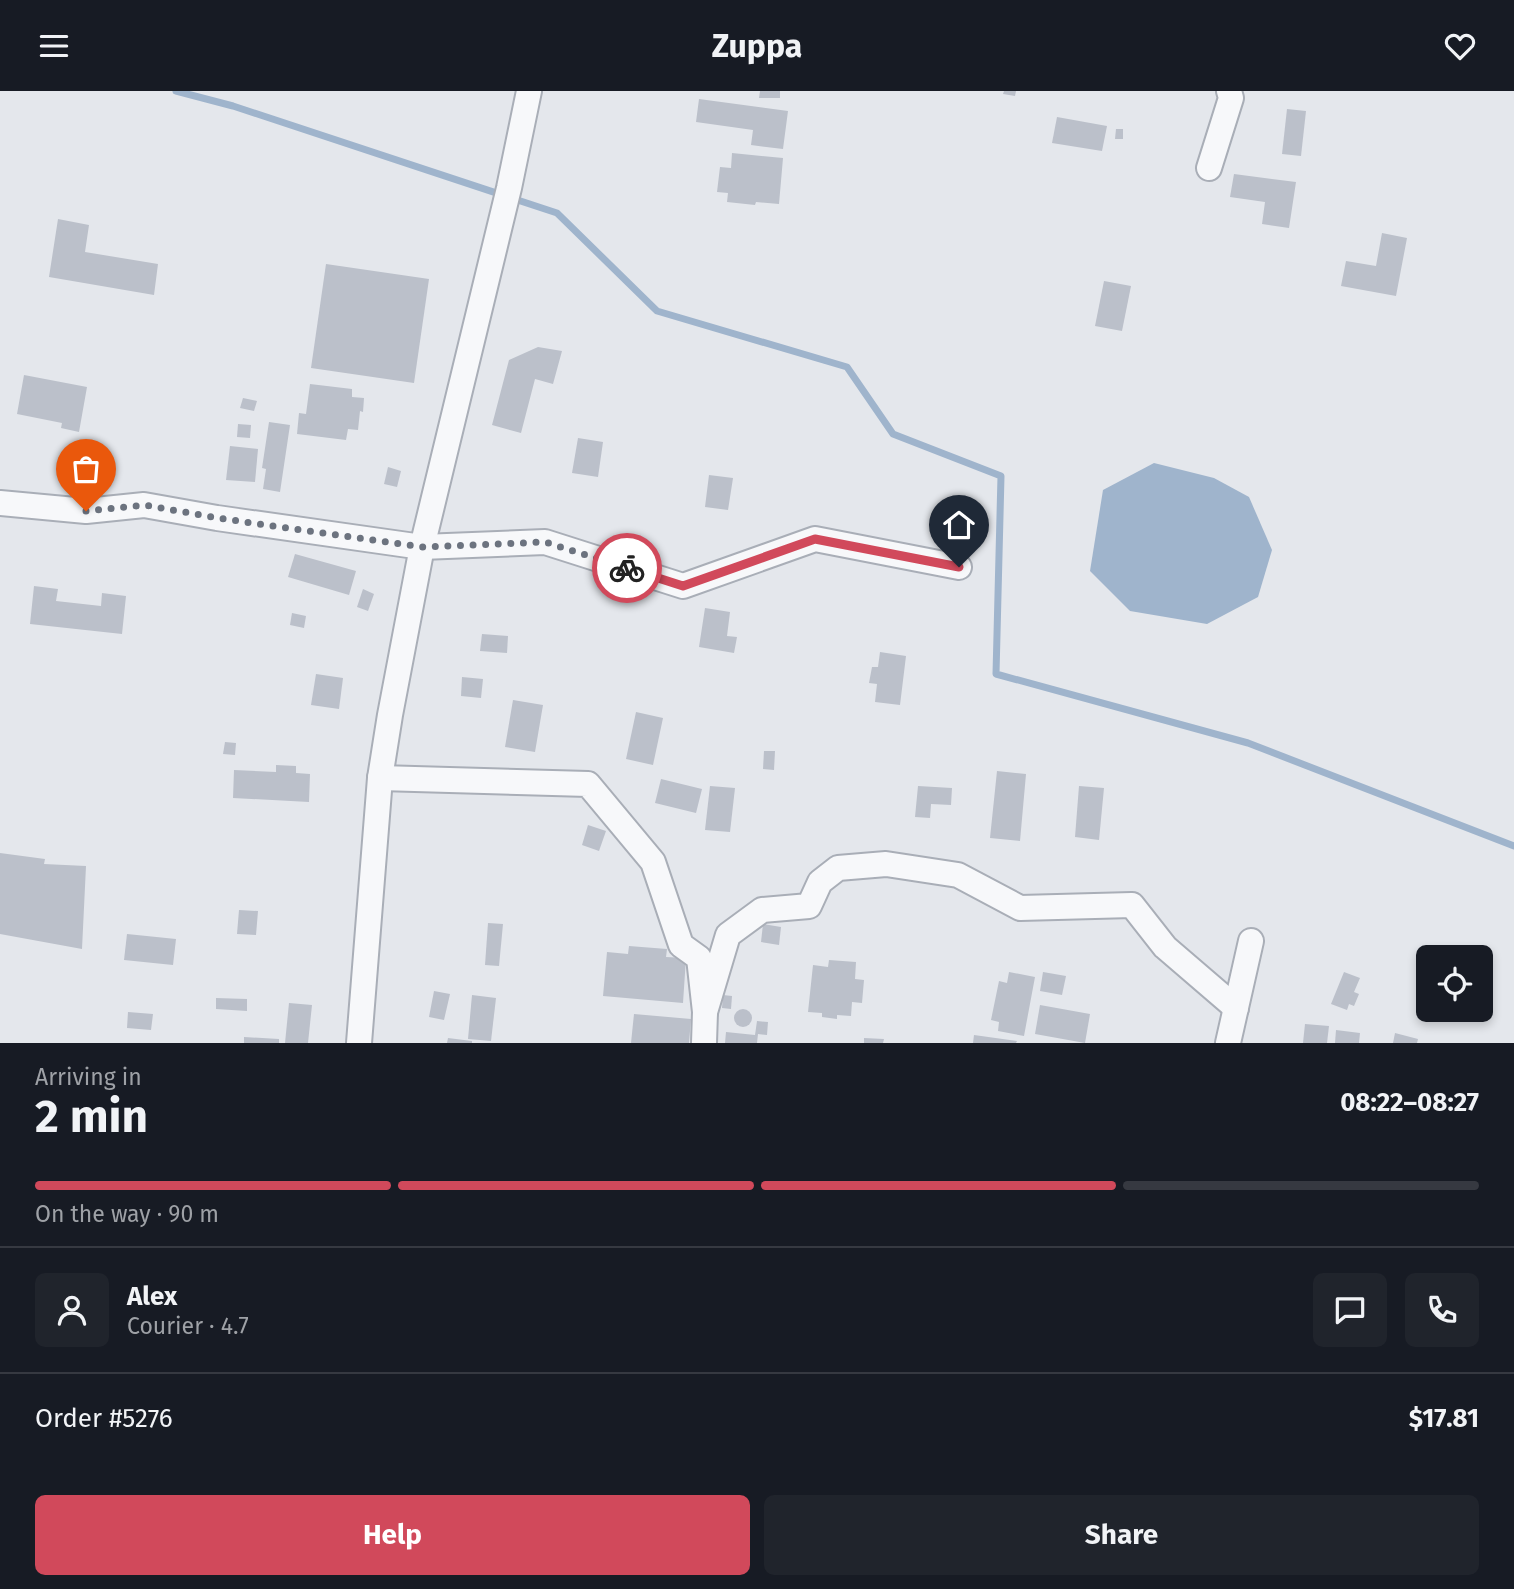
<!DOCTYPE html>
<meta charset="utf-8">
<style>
body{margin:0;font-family:"Fira Sans",sans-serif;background:#20242c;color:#f1f3f6;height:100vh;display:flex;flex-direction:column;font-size:26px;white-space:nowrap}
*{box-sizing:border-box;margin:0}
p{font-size:23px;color:#9ea1a6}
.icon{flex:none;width:38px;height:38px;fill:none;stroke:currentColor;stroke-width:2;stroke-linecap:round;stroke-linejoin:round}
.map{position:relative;height:952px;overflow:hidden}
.side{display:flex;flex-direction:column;background:#171b24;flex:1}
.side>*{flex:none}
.tools{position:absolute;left:1416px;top:854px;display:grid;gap:14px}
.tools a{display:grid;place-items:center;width:77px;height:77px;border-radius:10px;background:#171b24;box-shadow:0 4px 10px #0003;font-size:35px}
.pin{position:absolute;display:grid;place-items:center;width:60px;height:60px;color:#fff;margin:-72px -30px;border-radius:50% 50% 50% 0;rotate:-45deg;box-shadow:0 0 7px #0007}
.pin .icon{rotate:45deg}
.courier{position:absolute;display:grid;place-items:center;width:70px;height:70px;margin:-35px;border:5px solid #d1495b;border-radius:50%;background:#fff;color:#222;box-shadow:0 2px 9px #0007}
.head em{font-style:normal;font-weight:700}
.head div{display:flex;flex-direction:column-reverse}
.head{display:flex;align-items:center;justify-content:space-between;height:119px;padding:0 35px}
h1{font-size:46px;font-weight:700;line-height:52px}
.bar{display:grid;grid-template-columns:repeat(4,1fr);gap:10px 7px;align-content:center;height:84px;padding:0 35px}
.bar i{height:9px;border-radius:5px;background:#363941}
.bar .current{background:#d1495b}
.bar p{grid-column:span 4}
.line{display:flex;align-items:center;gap:18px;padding:0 35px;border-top:2px solid #363941}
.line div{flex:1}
.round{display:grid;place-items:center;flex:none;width:74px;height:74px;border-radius:10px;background:#20242c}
.button{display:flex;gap:14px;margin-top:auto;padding:14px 35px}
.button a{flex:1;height:80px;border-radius:10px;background:#d1495b;color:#fff;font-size:28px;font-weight:700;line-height:80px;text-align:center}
.button a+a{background:#20242c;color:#f1f3f6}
header{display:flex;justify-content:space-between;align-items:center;height:91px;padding:0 35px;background:#171b24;font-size:32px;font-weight:700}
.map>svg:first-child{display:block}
.water{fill:#9fb4cc}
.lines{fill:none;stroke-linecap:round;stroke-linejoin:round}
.stream{stroke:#9fb4cc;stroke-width:7}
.building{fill:#bbc0ca}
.minor-casing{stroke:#a9aeb7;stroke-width:28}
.minor{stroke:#f7f8fa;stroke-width:24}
.done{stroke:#6c737f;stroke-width:7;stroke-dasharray:0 12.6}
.route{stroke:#d1495b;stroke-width:9}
</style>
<header><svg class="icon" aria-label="menu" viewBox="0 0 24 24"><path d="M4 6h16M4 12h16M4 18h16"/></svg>Zuppa<svg class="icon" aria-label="heart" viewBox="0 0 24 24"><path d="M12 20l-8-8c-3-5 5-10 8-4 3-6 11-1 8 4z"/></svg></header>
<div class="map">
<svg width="1514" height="952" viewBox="0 0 1514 952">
<rect width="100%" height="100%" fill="#e4e7ec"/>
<path class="water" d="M 1154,372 L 1214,387 L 1249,406 L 1272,459 L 1258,506 L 1207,533 L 1130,520 L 1090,480 L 1103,399 Z"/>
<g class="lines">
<path class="stream" d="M 176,0 L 233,15 L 557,122 L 657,220 L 847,276 L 893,343 L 1001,385 L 996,583 L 1248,652 L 1514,755"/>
</g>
<g class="building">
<path d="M 760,0 L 780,0 L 780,7 L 759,7 Z"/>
<path d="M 1004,0 L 1016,0 L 1015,5 L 1003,3 Z"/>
<path d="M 699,8 L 788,20 L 783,58 L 751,54 L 753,39 L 696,31 Z"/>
<path d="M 1287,18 L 1306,20 L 1301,65 L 1282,63 Z"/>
<path d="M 1057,26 L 1107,35 L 1102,60 L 1052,52 Z"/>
<path d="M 1116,38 L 1123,38 L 1123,48 L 1115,48 Z"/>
<path d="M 732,62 L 783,67 L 779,113 L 756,111 L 755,114 L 727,111 L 728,102 L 717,101 L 720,76 L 731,77 Z"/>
<path d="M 1234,83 L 1296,91 L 1289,137 L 1262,133 L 1265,111 L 1230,106 Z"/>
<path d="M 58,128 L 89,134 L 85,161 L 158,173 L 154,204 L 49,186 Z"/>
<path d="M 1382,142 L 1407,147 L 1396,205 L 1341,195 L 1346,170 L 1376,175 Z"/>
<path d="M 326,173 L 429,188 L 414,292 L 311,277 Z"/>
<path d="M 1104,190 L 1131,195 L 1122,240 L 1095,235 Z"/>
<path d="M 538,256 L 562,260 L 553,293 L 535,288 L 521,342 L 492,334 L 509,269 Z"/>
<path d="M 24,284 L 87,296 L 79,341 L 61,337 L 62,332 L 17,323 Z"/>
<path d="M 310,293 L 352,298 L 352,306 L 364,307 L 363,321 L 360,320 L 358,339 L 348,338 L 346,349 L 297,343 L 299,322 L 306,323 Z"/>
<path d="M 243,307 L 257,310 L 254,320 L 240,317 Z"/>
<path d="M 269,331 L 290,334 L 280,401 L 263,398 L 266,378 L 262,377 Z"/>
<path d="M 238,333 L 251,334 L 250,347 L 237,346 Z"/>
<path d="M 578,347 L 603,351 L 598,386 L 572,382 Z"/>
<path d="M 230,355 L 258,358 L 255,391 L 226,389 Z"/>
<path d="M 388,376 L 401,380 L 397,396 L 384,393 Z"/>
<path d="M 709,384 L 733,387 L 728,419 L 705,416 Z"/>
<path d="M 295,463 L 356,480 L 349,504 L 288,486 Z"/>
<path d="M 34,495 L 58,498 L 56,510 L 101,515 L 102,502 L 126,505 L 122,543 L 30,533 Z"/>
<path d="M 363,498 L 374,503 L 368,520 L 357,516 Z"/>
<path d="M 705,517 L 730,521 L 727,545 L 737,546 L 734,562 L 699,556 Z"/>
<path d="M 292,522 L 306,525 L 304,537 L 290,534 Z"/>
<path d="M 482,543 L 508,545 L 507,562 L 480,560 Z"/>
<path d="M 880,561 L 906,565 L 900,614 L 875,611 L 877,593 L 869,592 L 872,576 L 878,576 Z"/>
<path d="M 316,583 L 343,587 L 339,618 L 311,614 Z"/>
<path d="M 462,586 L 483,588 L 481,607 L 461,605 Z"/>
<path d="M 513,609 L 543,614 L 535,661 L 505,656 Z"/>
<path d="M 636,621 L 663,627 L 653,674 L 626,668 Z"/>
<path d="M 225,651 L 236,652 L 235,664 L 223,663 Z"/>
<path d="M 764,660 L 775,660 L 774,679 L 763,678 Z"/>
<path d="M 276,674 L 296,675 L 296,682 L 310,683 L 309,711 L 233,707 L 234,679 L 276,681 Z"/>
<path d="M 997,680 L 1026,683 L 1020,750 L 990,747 Z"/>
<path d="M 661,688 L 702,698 L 696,722 L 655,712 Z"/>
<path d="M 710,695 L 735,697 L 730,741 L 705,739 Z"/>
<path d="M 918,695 L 952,697 L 951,714 L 931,713 L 930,727 L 915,726 Z"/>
<path d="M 1079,695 L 1104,697 L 1099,749 L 1075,746 Z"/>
<path d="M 588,734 L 606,740 L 599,760 L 582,754 Z"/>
<path d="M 0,762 L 45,768 L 44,773 L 86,775 L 82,858 L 0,843 Z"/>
<path d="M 239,819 L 258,820 L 256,844 L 237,843 Z"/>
<path d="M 488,832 L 503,833 L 499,875 L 485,874 Z"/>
<path d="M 763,833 L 781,836 L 779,854 L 761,851 Z"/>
<path d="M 127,843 L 176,848 L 173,874 L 124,869 Z"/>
<path d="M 629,855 L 667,858 L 666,866 L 686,867 L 683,912 L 603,905 L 607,861 L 628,863 Z"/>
<path d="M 829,869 L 856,871 L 855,888 L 864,889 L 862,912 L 852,911 L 851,925 L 837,924 L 837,928 L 822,926 L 822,922 L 808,921 L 813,874 L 828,876 Z"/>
<path d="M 1009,881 L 1035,886 L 1024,945 L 998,940 L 999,931 L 991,929 L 999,890 L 1007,892 Z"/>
<path d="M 1043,881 L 1066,885 L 1062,904 L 1040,900 Z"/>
<path d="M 1344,881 L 1360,887 L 1354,901 L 1359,903 L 1354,915 L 1349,913 L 1347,919 L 1331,913 Z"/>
<path d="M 434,900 L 450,903 L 444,929 L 429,926 Z"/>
<path d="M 472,904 L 496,907 L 491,950 L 468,948 Z"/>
<path d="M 723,904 L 732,905 L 731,918 L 722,917 Z"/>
<path d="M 216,907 L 247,908 L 247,920 L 216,918 Z"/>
<path d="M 289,912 L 312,914 L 308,952 L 285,952 Z"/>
<path d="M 1040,914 L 1090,923 L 1085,952 L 1035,943 Z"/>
<circle cx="743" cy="927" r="9"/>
<path d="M 128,921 L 153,923 L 151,939 L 127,937 Z"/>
<path d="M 634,923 L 691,928 L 689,952 L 631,952 Z"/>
<path d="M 757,930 L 768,931 L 767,944 L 758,943 L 757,952 L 725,952 L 726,941 L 755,944 Z"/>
<path d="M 1305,933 L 1329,935 L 1327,952 L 1303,952 Z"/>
<path d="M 1336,939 L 1360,942 L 1359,952 L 1335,952 Z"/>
<path d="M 1395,942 L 1418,948 L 1417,952 L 1393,952 Z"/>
<path d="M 974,944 L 1017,950 L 1016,952 L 973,952 Z"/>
<path d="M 244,946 L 279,948 L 279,952 L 244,952 Z"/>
<path d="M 448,947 L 472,950 L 472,952 L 447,952 Z"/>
<path d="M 864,947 L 884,948 L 883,952 L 864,952 Z"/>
</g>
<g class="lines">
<g class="minor-casing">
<g id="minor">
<path d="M 1209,77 L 1231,7 L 1229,0"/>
<path d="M 0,412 L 86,420 L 144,414 L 217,427 L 422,456 L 545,451 L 683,495 L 815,448 L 959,476"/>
<path d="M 380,687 L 588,693 L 653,771 L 681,854 L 699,867 L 705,921 L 704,952"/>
<path d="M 705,921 L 728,844 L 762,819 L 809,815 L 820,791 L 838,777 L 886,773 L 958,784 L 1020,817 L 1132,814 L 1165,856 L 1236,917"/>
<path d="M 359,952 L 380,687 L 390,624 L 422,456 L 509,97 L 529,0"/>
<path d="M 1228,952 L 1251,850"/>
</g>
</g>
<use href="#minor" class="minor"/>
</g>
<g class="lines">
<path class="done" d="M 86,420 L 145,414 L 217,427 L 422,456 L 545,451 L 627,477"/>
<path class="route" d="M 627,477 L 683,495 L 815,448 L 959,476"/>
</g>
</svg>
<div class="tools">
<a><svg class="icon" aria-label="locate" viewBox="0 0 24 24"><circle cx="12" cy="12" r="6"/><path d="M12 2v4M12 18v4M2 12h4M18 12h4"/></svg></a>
</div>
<div class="pin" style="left:86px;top:420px;background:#ea580c"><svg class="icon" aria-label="bag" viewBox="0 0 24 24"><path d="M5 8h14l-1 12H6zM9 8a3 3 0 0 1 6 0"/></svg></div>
<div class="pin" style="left:959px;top:476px;background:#1f2937"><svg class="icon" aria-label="home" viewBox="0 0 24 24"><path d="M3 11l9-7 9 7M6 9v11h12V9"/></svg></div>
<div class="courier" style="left:627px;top:477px"><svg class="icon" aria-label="bike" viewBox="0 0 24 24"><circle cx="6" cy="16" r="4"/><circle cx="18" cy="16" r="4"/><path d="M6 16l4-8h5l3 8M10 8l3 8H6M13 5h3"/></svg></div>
</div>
<section class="side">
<div class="head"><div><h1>2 min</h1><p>Arriving in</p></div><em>08:22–08:27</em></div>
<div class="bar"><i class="current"></i><i class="current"></i><i class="current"></i><i></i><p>On the way · 90 m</p></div>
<div class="line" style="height:126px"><a class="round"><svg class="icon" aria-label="person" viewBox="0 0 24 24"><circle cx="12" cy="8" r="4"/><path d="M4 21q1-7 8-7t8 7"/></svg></a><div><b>Alex</b><p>Courier · 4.7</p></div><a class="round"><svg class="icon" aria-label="chat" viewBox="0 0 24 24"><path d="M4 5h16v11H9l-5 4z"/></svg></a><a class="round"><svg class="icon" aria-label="phone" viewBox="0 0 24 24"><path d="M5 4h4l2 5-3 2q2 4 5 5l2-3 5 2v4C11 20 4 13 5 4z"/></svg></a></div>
<div class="line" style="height:91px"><div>Order #5276</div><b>$17.81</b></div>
<div class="button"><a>Help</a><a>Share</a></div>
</section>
